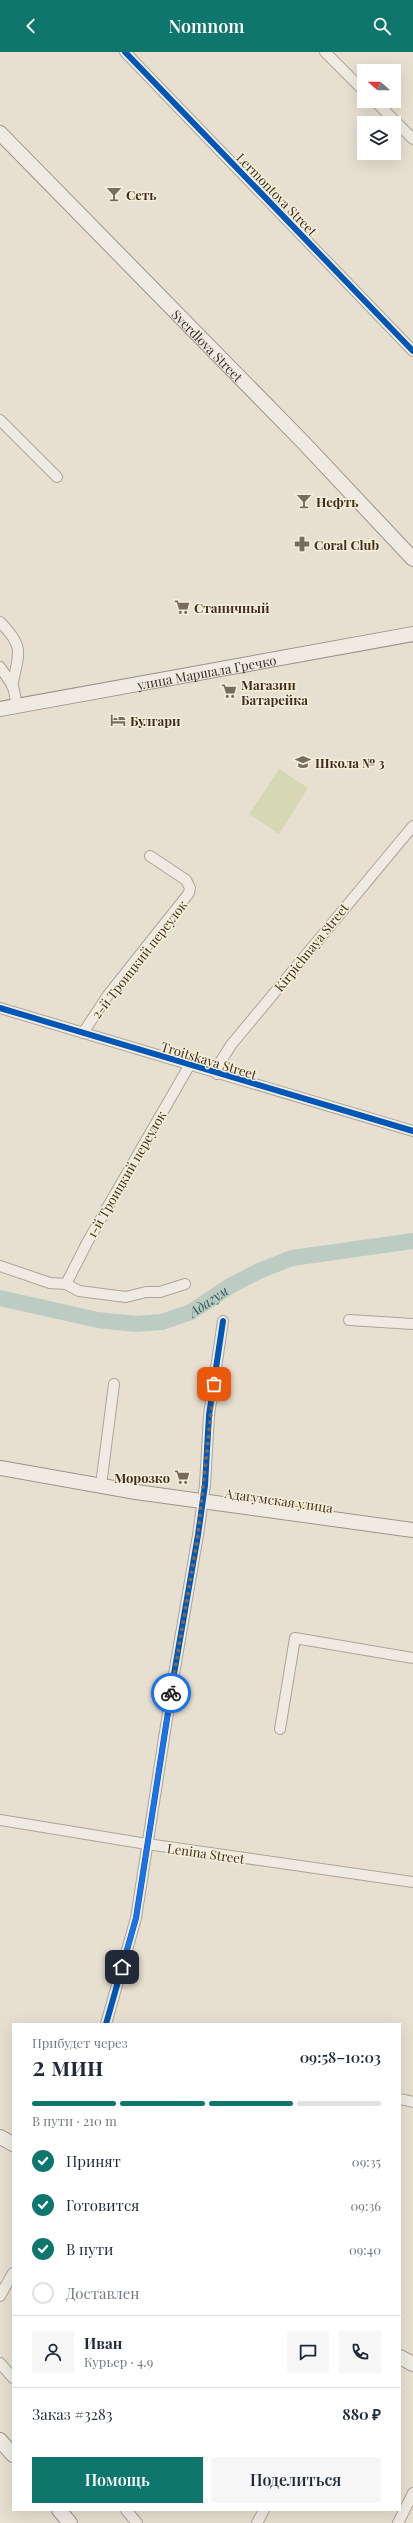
<!DOCTYPE html>
<html lang="ru">
<meta charset="utf-8">
<style>
body{margin:0;font-family:"Playfair Display",serif;background:#f6f6f7;color:#1f2937;height:100vh;display:flex;flex-direction:column;font-size:15px;white-space:nowrap}
*{box-sizing:border-box;margin:0}
p{font-size:13px;color:#747a83}
.icon{flex:none;width:22px;height:22px;fill:none;stroke:currentColor;stroke-width:2;stroke-linecap:round;stroke-linejoin:round}
.map{position:relative;flex:1;overflow:hidden}
.sheet{position:absolute;left:12px;top:1971px;width:389px;height:488px;display:flex;flex-direction:column;background:#fff;border-radius:0px;box-shadow:0 4px 16px #0002}
.sheet>*{flex:none}
.needle{width:26px;rotate:290deg}
.controls{position:absolute;left:357px;top:12px;display:grid;gap:8px}
.controls a{display:grid;place-items:center;width:44px;height:44px;border-radius:0px;background:#fff;box-shadow:0 4px 16px #0002;font-size:20px}
.pin{position:absolute;display:grid;place-items:center;width:34px;height:34px;color:#fff;margin:-17px;border-radius:8px;box-shadow:0 2px 6px #0006}
.courier{position:absolute;display:grid;place-items:center;width:40px;height:40px;margin:-20px;border:3px solid #1a73e8;border-radius:50%;background:#fff;color:#222;box-shadow:0 1px 5px #0007}
.overview em{font-style:normal;font-weight:600}
.overview div{display:flex;flex-direction:column-reverse}
.overview{display:flex;align-items:center;justify-content:space-between;height:68px;padding:0 20px}
h1{font-size:26px;font-weight:600;line-height:30px}
.bar{display:grid;grid-template-columns:repeat(4,1fr);gap:6px 4px;align-content:center;height:48px;padding:0 20px}
.bar i{height:5px;border-radius:3px;background:#e0e1e3}
.bar .selected{background:#0f766e}
.bar p{grid-column:span 4}
.line{display:flex;align-items:center;gap:10px;padding:0 20px;border-top:1px solid #e0e1e3}
.line div{flex:1}
.round{display:grid;place-items:center;flex:none;width:42px;height:42px;border-radius:0px;background:#f6f6f7}
ol{padding:0 20px;list-style:none}
li{display:flex;align-items:center;gap:12px;height:44px}
li p{margin-inline-start:auto}
li .icon{padding:4px;border-radius:50%;background:#0f766e;color:#fff;stroke-width:4}
li:last-child{color:#747a83}
li i{width:22px;height:22px;border:2px solid #e0e1e3;border-radius:50%}
.primary-button{display:flex;gap:8px;margin-top:auto;padding:8px 20px}
.primary-button a{flex:1;height:46px;border-radius:0px;background:#0f766e;color:#fff;font-size:16px;font-weight:600;line-height:46px;text-align:center}
.primary-button a+a{background:#f6f6f7;color:#1f2937}
header{display:flex;justify-content:space-between;align-items:center;height:52px;padding:0 20px;background:#0f766e;color:#fff;font-size:18px;font-weight:600}
.map>svg:first-child{display:block}
.pitch{fill:#d6d7b3}
.lines{fill:none;stroke-linecap:round;stroke-linejoin:round}
.river{stroke:#bcccc2;stroke-width:16}
.minor-casing{stroke:#ada599;stroke-width:12}
.secondary-casing{stroke:#9c958a;stroke-width:16}
.minor{stroke:#efebe3;stroke-width:10}
.secondary{stroke:#efebe3;stroke-width:14}
.cycleway-casing{stroke:#f7eed8;stroke-width:8}
.cycleway{stroke:#0057b8;stroke-width:6}
.done{stroke:#786c5e;stroke-width:4;stroke-dasharray:0 7.2}
.route{stroke:#1a73e8;stroke-width:5}
.labels{text-anchor:middle;dominant-baseline:central;stroke-width:3;stroke-linejoin:round;paint-order:stroke}
.poi-label{font-size:13px;font-weight:bold;fill:#3d2e20;stroke:#f7eed8;text-anchor:start}
.street-label{font-size:13px;fill:#3d2e20;stroke:#f7eed8}
.water-label{font-size:14px;font-style:italic;fill:#2f5d5a;stroke:#f7eed8}
</style>
<header><svg class="icon" aria-label="back" viewBox="0 0 24 24"><path d="M15 5l-7 7 7 7"/></svg>Nomnom<svg class="icon" aria-label="search" viewBox="0 0 24 24"><circle cx="10" cy="10" r="6"/><path d="M15 15l6 6"/></svg></header>
<div class="map">
<svg width="413" height="2471" viewBox="0 0 413 2471">
<rect width="100%" height="100%" fill="#e7e0d1"/>
<path class="pitch" d="M 279,717 L 308,736 L 279,782 L 249,762 Z"/>
<g class="lines">
<path class="river" id="s1" d="M 0,1246 L 98,1268 L 136,1272 L 162,1270 L 191,1260 L 230,1234 L 259,1219 L 292,1206 L 413,1189"/>
<g class="minor-casing">
<g id="minor">
<path d="M 125,0 L 413,299"/>
<path d="M 325,0 L 364,39"/>
<path d="M 375,49 L 413,87"/>
<path d="M 0,368 L 57,425"/>
<path d="M 0,570 C 25,595 19,601 12,634"/>
<path d="M 0,615 L 13,634 L 17,654"/>
<path d="M 0,956 L 413,1079"/>
<path d="M 83,981 L 108,943 L 189,841 L 190,836 L 186,828 L 150,804"/>
<path d="M 217,1022 L 221,1009 L 231,993 L 413,774"/>
<path d="M 0,1214 L 50,1231 L 66,1232 L 79,1239 L 126,1245 L 146,1240 L 160,1240 L 185,1232"/>
<path d="M 66,1232 L 88,1189 L 189,1014"/>
<path d="M 349,1268 L 413,1272"/>
<path d="M 101,1433 L 114,1332"/>
<path d="M 280,1677 L 295,1586 L 413,1606"/>
<path d="M 0,1768 L 147,1792 L 413,1830"/>
<path d="M 106,1972 L 136,1866 L 174,1622 L 198,1483 L 205,1433 L 209,1363 L 223,1269"/>
<path d="M 400,2047 L 413,2050"/>
<path d="M 0,2244 L 13,2221"/>
<path d="M 0,2311 L 13,2326"/>
<path d="M 126,2458 L 137,2471"/>
<path d="M 257,2471 L 264,2458"/>
<path d="M 398,2471 L 413,2441"/>
</g>
</g>
<g class="secondary-casing">
<g id="secondary">
<path id="s2" d="M 0,81 L 303,390 L 413,507"/>
<path id="s3" d="M 0,657 L 413,582"/>
<path d="M 0,1416 L 136,1440 L 413,1478"/>
<path d="M 0,2085 L 13,2092"/>
<path d="M 400,2305 L 413,2312"/>
<path d="M 0,2388 L 13,2403"/>
<path d="M 59,2458 L 70,2471"/>
</g>
</g>
<use href="#minor" class="minor"/>
<use href="#secondary" class="secondary"/>
<g class="cycleway-casing">
<g id="cycleway">
<path d="M 125,0 L 413,299"/>
<path d="M 0,956 L 413,1079"/>
<path d="M 106,1972 L 136,1866 L 174,1622 L 198,1483 L 205,1433 L 209,1363 L 223,1269"/>
</g>
</g>
<use href="#cycleway" class="cycleway"/>
</g>
<g class="lines">
<path class="done" d="M 171,1641 L 198,1483 L 214,1332"/>
<path class="route" d="M 122,1915 L 136,1866 L 171,1641"/>
</g>
<defs>
<g id="bar-bare" transform="scale(1.2)"><path d="M-6-5H6L.8 .8V4.5H3.5V6h-7V4.5H-.8V.8Z" fill="#786c5e" stroke="#f7eed8" stroke-width="2.5" paint-order="stroke"/></g>
<g id="pharmacy-bare" transform="scale(1.2)"><path d="M-2-6h4v4h4v4h-4v4h-4v-4h-4v-4h4Z" fill="#786c5e" stroke="#f7eed8" stroke-width="2.5" paint-order="stroke"/></g>
<g id="supermarket-bare" transform="scale(1.2)"><path d="M-6-5.5h2.5l.6 2H6L4.5 2H-2.5L-4.4-4H-6ZM-1.5 3.2a1.3 1.3 0 1 0 .1 0ZM3 3.2a1.3 1.3 0 1 0 .1 0Z" fill="#786c5e" stroke="#f7eed8" stroke-width="2.5" paint-order="stroke"/></g>
<g id="hotel-bare" transform="scale(1.2)"><path d="M-6-4.5h1.5V1H6V5H4.5V3h-9V5H-6ZM-4 0a1.8 1.8 0 1 1 3.6 0ZM.5 0V-2.5h3Q6-2.5 6 0Z" fill="#786c5e" stroke="#f7eed8" stroke-width="2.5" paint-order="stroke"/></g>
<g id="school-bare" transform="scale(1.2)"><path d="M0-5L7-2L0 1L-7-2ZM-4 1L0 2.5L4 1V4Q0 6-4 4Z" fill="#786c5e" stroke="#f7eed8" stroke-width="2.5" paint-order="stroke"/></g>
</defs>
<g fill-rule="evenodd">
<use href="#bar-bare" x="114" y="142"/>
<use href="#bar-bare" x="304" y="449"/>
<use href="#pharmacy-bare" x="302" y="492"/>
<use href="#supermarket-bare" x="182" y="555"/>
<use href="#supermarket-bare" x="229" y="639"/>
<use href="#hotel-bare" x="118" y="668"/>
<use href="#school-bare" x="303" y="710"/>
<use href="#supermarket-bare" x="182" y="1425"/>
</g>
<g class="labels">
<g class="poi-label">
<text x="126" y="142">Сеть</text>
<text x="316" y="449">Нефть</text>
<text x="314" y="492">Coral Club</text>
<text x="194" y="555">Станичный</text>
<text x="241" y="632">Магазин<tspan x="241" dy="15">Батарейка</tspan></text>
<text x="130" y="668">Булгари</text>
<text x="315" y="710">Школа № 3</text>
<text x="170" y="1425" text-anchor="end">Морозко</text>
</g>
<g class="street-label">
<text transform="translate(277 142) rotate(46)">Lermontova Street</text>
<text stroke="none"><textPath href="#s2" startOffset="297">Sverdlova Street</textPath></text>
<text stroke="none"><textPath href="#s3" startOffset="210">улица Маршала Гречко</textPath></text>
<text transform="translate(311 895) rotate(-51)">Kirpichnaya Street</text>
<text transform="translate(139 907) rotate(-52)">2-й Троицкий переулок</text>
<text transform="translate(209 1008) rotate(17)">Troitskaya Street</text>
<text transform="translate(126 1122) rotate(-60)">1-й Троицкий переулок</text>
<text transform="translate(279 1448) rotate(8)">Адагумская улица</text>
<text transform="translate(206 1801) rotate(8)">Lenina Street</text>
</g>
<g class="water-label">
<text stroke="none"><textPath href="#s1" startOffset="216">Адагум</textPath></text>
</g>
</g>
</svg>
<div class="controls">
<a><svg class="needle" viewBox="-14 -14 28 28"><path d="M0-13l5 13h-10z" fill="#e53935"/><path d="M0 13l5-13h-10z" fill="#747a83"/></svg></a>
<a><svg class="icon" aria-label="layers" viewBox="0 0 24 24"><path d="M12 4l9 5-9 5-9-5zM3 14l9 5 9-5"/></svg></a>
</div>
<div class="pin" style="left:214px;top:1332px;background:#ea580c"><svg class="icon" aria-label="bag" viewBox="0 0 24 24"><path d="M5 8h14l-1 12H6zM9 8a3 3 0 0 1 6 0"/></svg></div>
<div class="pin" style="left:122px;top:1915px;background:#1f2937"><svg class="icon" aria-label="home" viewBox="0 0 24 24"><path d="M3 11l9-7 9 7M6 9v11h12V9"/></svg></div>
<div class="courier" style="left:171px;top:1641px"><svg class="icon" aria-label="bike" viewBox="0 0 24 24"><circle cx="6" cy="16" r="4"/><circle cx="18" cy="16" r="4"/><path d="M6 16l4-8h5l3 8M10 8l3 8H6M13 5h3"/></svg></div>
<section class="sheet">
<div class="overview"><div><h1>2 мин</h1><p>Прибудет через</p></div><em>09:58–10:03</em></div>
<div class="bar"><i class="selected"></i><i class="selected"></i><i class="selected"></i><i></i><p>В пути · 210 m</p></div>
<ol>
<li><svg class="icon" aria-label="check" viewBox="0 0 24 24"><path d="M5 12l5 5 9-10"/></svg>Принят<p>09:35</p></li>
<li><svg class="icon" aria-label="check" viewBox="0 0 24 24"><path d="M5 12l5 5 9-10"/></svg>Готовится<p>09:36</p></li>
<li><svg class="icon" aria-label="check" viewBox="0 0 24 24"><path d="M5 12l5 5 9-10"/></svg>В пути<p>09:40</p></li>
<li><i></i>Доставлен</li>
</ol>
<div class="line" style="height:72px"><a class="round"><svg class="icon" aria-label="person" viewBox="0 0 24 24"><circle cx="12" cy="8" r="4"/><path d="M4 21q1-7 8-7t8 7"/></svg></a><div><b>Иван</b><p>Курьер · 4.9</p></div><a class="round"><svg class="icon" aria-label="chat" viewBox="0 0 24 24"><path d="M4 5h16v11H9l-5 4z"/></svg></a><a class="round"><svg class="icon" aria-label="phone" viewBox="0 0 24 24"><path d="M5 4h4l2 5-3 2q2 4 5 5l2-3 5 2v4C11 20 4 13 5 4z"/></svg></a></div>
<div class="line" style="height:52px"><div>Заказ #3283</div><b>880 ₽</b></div>
<div class="primary-button"><a>Помощь</a><a>Поделиться</a></div>
</section>
</div>
